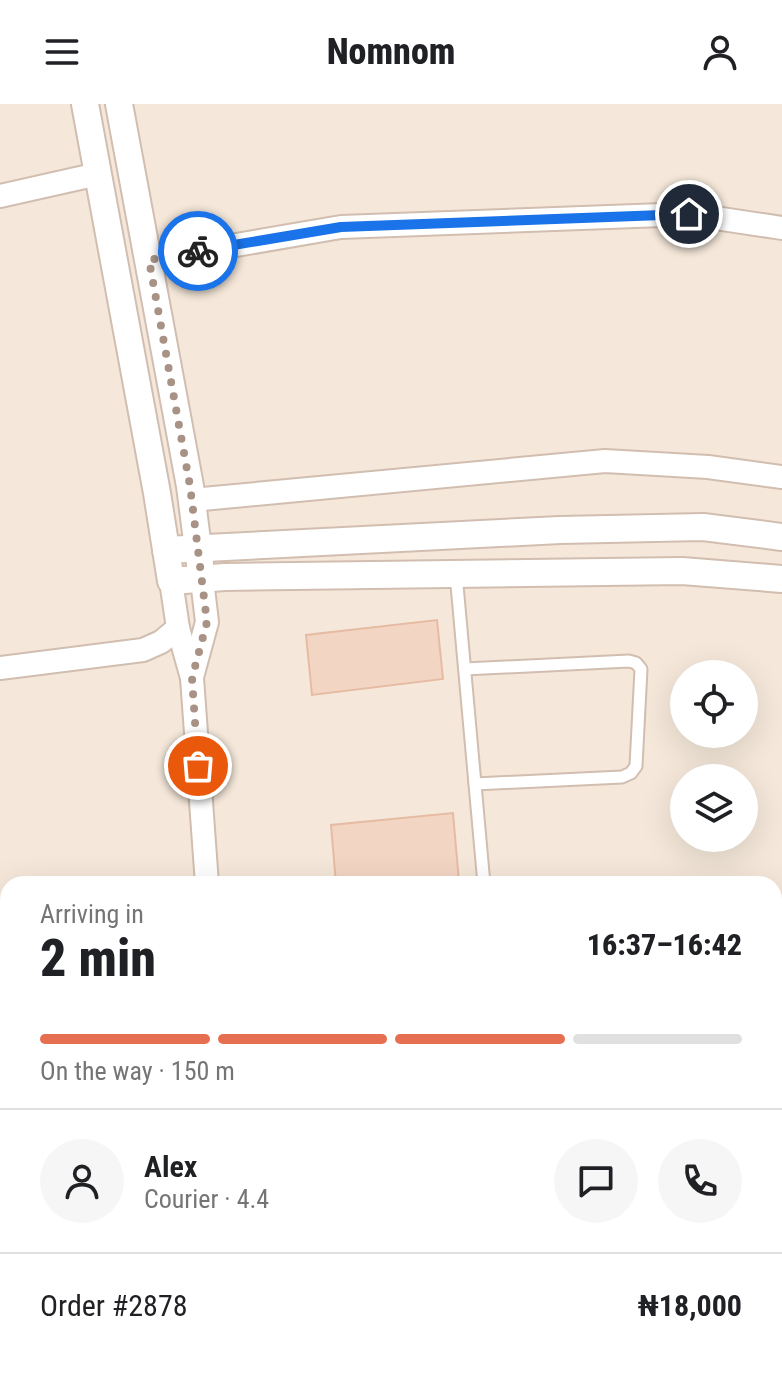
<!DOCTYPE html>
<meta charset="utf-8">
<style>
body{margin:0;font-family:"Roboto Condensed",sans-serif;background:#f6f6f6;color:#202124;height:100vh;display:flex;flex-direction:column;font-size:30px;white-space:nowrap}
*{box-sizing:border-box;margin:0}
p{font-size:26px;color:#757577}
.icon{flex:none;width:44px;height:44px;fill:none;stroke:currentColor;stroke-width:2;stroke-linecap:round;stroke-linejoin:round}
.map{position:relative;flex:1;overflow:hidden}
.panel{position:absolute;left:0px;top:772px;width:782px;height:498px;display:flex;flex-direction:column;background:#fff;border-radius:24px 24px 0 0;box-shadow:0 8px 32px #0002}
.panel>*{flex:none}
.tools{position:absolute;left:670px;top:556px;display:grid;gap:16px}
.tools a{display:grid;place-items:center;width:88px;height:88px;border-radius:50%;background:#fff;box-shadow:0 8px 32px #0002;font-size:40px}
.pin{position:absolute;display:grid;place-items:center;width:68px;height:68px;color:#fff;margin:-34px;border:4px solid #fff;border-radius:50%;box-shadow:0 2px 8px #0007}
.courier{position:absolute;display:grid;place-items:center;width:80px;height:80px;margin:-40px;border:6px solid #1a73e8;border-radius:50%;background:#fff;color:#222;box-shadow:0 2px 10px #0007}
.summary em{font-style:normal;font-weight:800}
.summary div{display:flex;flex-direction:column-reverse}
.summary{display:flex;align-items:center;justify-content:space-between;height:136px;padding:0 40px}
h1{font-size:52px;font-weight:800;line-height:60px}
.bar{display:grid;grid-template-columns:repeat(4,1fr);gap:12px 8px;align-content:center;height:96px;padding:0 40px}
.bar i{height:10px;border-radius:6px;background:#e0e0e0}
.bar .current{background:#e76f51}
.bar p{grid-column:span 4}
.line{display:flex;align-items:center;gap:20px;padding:0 40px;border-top:2px solid #e0e0e0}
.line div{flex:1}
.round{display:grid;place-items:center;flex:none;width:84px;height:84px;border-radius:42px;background:#f6f6f6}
header{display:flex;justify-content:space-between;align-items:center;height:104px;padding:0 40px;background:#fff;font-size:36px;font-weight:800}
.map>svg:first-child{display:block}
.residential{fill:#f5e8da;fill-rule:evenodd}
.building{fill:#f3d5c3;stroke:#e6bba3;stroke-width:2}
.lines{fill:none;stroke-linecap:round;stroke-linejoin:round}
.service-casing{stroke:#d1beb0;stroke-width:15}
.minor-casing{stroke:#d1beb0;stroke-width:26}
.tertiary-casing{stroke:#d1beb0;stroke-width:30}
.service{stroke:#fff;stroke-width:11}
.minor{stroke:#fff;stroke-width:22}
.tertiary{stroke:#fff;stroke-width:26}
.done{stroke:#a89285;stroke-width:8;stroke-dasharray:0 14.4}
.route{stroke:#1a73e8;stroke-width:10}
</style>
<header><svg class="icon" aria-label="menu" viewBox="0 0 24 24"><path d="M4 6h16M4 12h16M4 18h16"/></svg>Nomnom<svg class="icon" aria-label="person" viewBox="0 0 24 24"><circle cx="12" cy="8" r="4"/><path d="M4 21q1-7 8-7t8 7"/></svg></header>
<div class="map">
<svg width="782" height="1269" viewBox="0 0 782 1269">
<rect width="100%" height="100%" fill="#fdf6ec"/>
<path class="residential" d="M 0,0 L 782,0 L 782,1269 L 0,1269 ZM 684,570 L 744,570 L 744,630 L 684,630 ZM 684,674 L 744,674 L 744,734 L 684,734 ZM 8,780 L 774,780 L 774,1262 L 8,1262 Z"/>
<g class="building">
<path d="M 437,516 L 443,575 L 312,591 L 306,531 Z"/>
<path d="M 453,709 L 459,778 L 336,780 L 331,721 Z"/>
<path d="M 8,1035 L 8,1078 L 0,1080 L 0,1037 Z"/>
<path d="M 8,1085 L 8,1123 L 0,1125 L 0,1087 Z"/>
<path d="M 8,1128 L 8,1165 L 0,1167 L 0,1130 Z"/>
<rect x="22" y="1262" width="43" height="7"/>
<path d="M 162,1262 L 208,1262 L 208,1269 L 161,1269 Z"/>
<path d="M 252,1262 L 296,1262 L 296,1269 L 251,1269 Z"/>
</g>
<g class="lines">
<g class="service-casing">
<g id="service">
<path d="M 456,470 L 484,780"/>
<path d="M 465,565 L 629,557 L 636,559 L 641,565 L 636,662 L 631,669 L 622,673 L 475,680"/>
<path d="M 774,948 L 782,944"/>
<path d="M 774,1121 L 782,1121"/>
<path d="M 336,1269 L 337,1262"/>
<path d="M 681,1269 L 682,1262"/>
</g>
</g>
<g class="minor-casing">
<g id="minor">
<path d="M 0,92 L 98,70"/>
<path d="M 149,156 L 341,123 L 689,110 L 782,124"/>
<path d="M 192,396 L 605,357 L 708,363 L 782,373"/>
<path d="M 171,477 L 178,524 L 192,574 L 207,780"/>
<path d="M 0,564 L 143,546 L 161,538 L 178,524"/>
<path d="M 192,573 L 207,518 L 202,476"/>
<path d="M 0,1014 L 8,1013"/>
</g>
</g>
<g class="tertiary-casing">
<g id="tertiary">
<path d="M 85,0 L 157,389 L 171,477 L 225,473 L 682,467 L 782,475"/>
<path d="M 119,0 L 190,382 L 200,460"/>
<path d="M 166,446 L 560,426 L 703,423 L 782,433"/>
</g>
</g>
<use href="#service" class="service"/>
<use href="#minor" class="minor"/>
<use href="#tertiary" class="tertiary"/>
</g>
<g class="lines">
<path class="done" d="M 198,662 L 192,574 L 207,518 L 190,382 L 149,156 L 198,147"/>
<path class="route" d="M 198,147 L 341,123 L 689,110"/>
</g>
</svg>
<div class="tools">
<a><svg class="icon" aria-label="locate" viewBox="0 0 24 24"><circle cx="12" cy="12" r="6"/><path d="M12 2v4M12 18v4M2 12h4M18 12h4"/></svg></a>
<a><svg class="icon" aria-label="layers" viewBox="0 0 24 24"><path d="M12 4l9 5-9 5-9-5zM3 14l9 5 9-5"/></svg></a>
</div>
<div class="pin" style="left:198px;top:662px;background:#ea580c"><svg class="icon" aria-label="bag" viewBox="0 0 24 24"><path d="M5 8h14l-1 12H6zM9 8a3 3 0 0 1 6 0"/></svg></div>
<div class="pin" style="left:689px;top:110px;background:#1f2937"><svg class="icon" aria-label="home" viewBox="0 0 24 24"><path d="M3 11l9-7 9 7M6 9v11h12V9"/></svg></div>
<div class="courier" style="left:198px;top:147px"><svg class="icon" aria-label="bike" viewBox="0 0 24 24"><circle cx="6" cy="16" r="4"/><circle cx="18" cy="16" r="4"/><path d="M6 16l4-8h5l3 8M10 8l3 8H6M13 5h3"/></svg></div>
<section class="panel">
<div class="summary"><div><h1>2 min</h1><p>Arriving in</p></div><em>16:37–16:42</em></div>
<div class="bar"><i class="current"></i><i class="current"></i><i class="current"></i><i></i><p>On the way · 150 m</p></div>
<div class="line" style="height:144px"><a class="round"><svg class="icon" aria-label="person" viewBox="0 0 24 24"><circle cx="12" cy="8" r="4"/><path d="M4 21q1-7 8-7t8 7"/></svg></a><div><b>Alex</b><p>Courier · 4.4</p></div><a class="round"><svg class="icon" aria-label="chat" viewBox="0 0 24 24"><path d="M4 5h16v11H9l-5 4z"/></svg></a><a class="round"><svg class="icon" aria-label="phone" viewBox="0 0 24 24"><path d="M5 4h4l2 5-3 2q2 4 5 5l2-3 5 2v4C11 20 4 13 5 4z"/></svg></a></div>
<div class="line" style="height:104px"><div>Order #2878</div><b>₦18,000</b></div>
</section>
</div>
